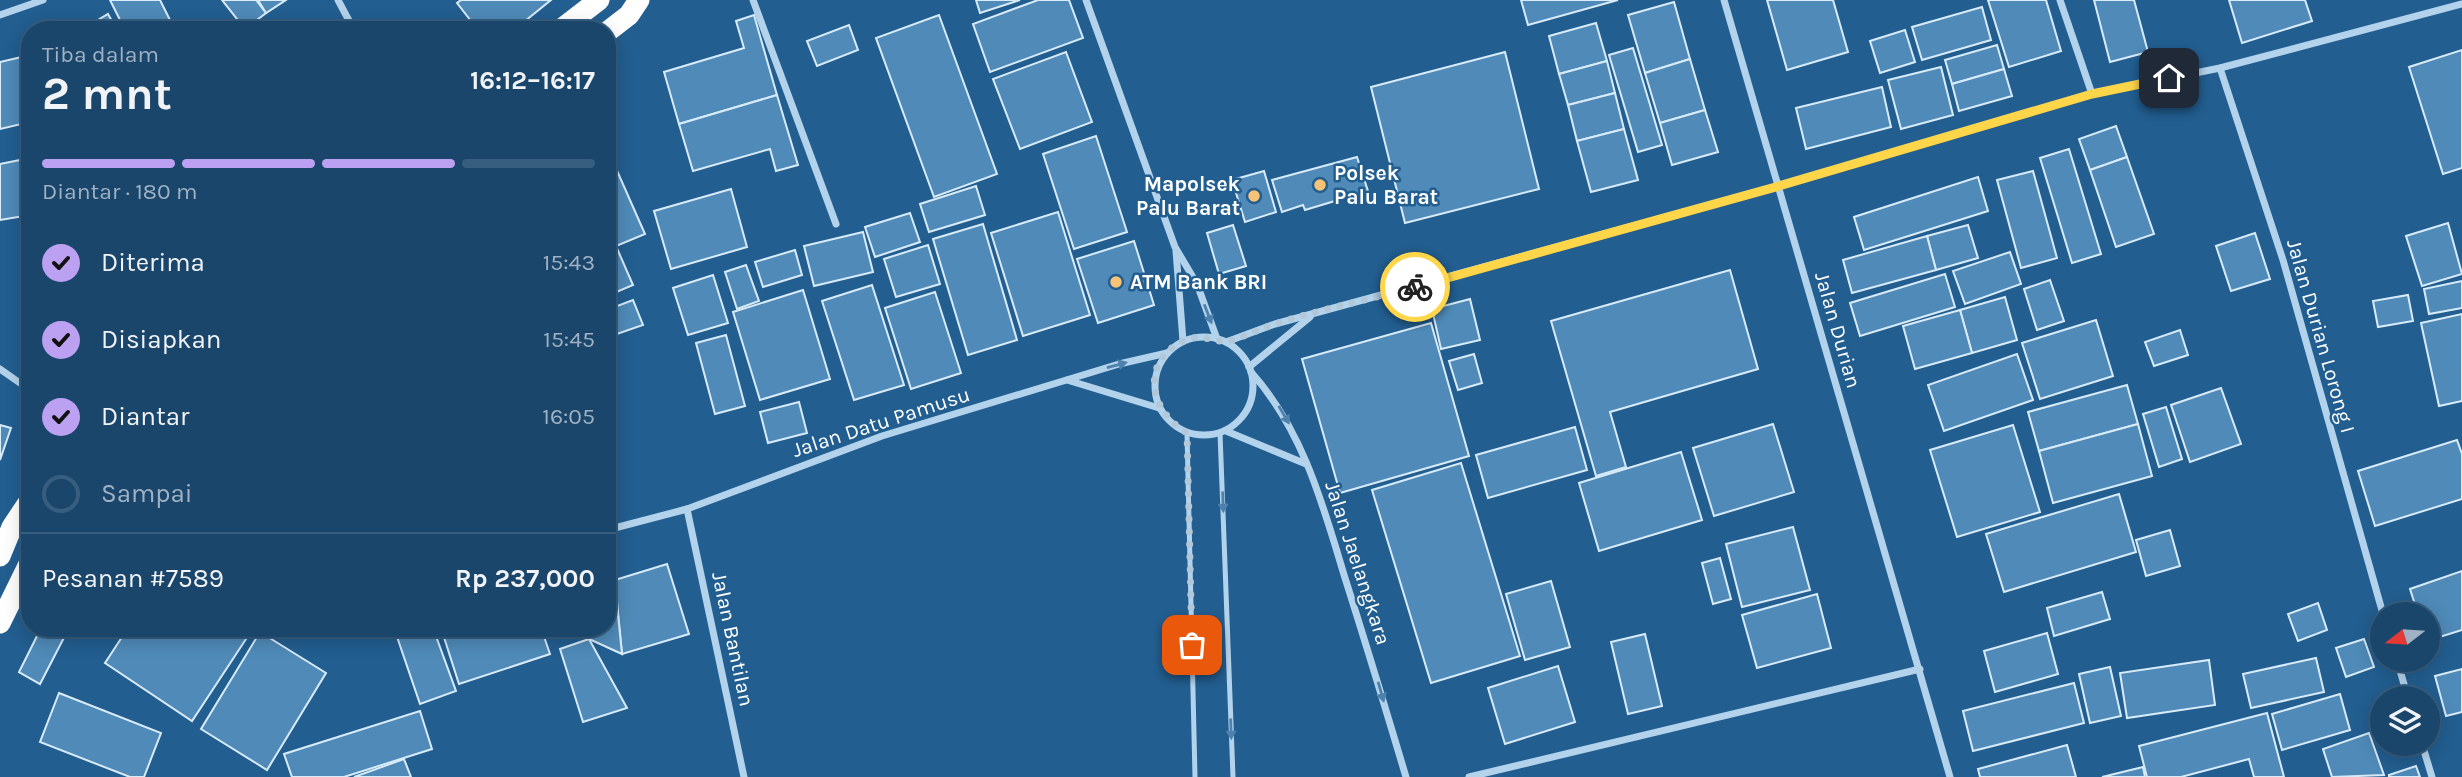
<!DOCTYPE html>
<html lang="id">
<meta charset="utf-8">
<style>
body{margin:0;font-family:Karla,sans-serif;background:#275074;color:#f1f3f6;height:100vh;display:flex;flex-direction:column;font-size:26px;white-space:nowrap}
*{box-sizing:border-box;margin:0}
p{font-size:23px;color:#9fb1c2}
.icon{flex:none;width:38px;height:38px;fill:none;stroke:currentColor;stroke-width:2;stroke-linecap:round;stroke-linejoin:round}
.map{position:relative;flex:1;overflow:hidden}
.side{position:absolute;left:21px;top:21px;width:595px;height:616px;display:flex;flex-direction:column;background:#1a466c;border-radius:28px;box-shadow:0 4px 18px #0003,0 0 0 2px #385e7f}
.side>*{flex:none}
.needle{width:46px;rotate:253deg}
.controls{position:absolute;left:2370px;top:602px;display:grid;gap:14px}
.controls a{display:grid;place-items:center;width:70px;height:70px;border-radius:50%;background:#1a466c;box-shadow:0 4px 18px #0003,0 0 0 2px #385e7f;font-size:35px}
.pin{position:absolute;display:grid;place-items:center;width:60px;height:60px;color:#fff;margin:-30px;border-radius:14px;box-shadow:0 4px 10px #0006}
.courier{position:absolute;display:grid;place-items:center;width:70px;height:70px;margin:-35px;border:5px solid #ffd54a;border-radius:50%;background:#fff;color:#222;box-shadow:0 2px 9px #0007}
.head em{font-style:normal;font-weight:700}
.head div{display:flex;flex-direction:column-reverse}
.head{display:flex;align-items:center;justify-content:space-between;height:119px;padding:0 21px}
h1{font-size:46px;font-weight:700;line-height:52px}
.bar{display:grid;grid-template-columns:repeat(4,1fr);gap:10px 7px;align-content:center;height:84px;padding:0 21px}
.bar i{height:9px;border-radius:5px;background:#385e7f}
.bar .current{background:#bca0f2}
.bar p{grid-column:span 4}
.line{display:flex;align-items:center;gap:18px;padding:0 21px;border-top:2px solid #385e7f}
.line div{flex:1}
ol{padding:0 21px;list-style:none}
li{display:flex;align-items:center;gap:21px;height:77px}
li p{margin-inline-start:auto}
li .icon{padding:7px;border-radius:50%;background:#bca0f2;color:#111;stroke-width:4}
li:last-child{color:#9fb1c2}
li i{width:38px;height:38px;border:4px solid #385e7f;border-radius:50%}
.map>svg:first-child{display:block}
.building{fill:#4f8ab8;stroke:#d8ebf9;stroke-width:2}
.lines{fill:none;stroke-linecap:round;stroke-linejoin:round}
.lane{stroke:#b3d3ec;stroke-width:5}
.street{stroke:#b3d3ec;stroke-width:7}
.highway{stroke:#fff;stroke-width:21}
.oneway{fill:#4e81ac}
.done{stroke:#b2c7d8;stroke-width:7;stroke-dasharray:0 12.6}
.route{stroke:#ffd54a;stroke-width:9}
.poi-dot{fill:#f8c375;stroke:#225e90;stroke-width:2.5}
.labels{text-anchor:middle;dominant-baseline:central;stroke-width:5;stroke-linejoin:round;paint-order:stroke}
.poi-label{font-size:21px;font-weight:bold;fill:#fff;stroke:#225e90;text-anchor:start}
.street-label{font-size:21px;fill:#fff;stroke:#225e90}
</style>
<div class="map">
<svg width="2462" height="777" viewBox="0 0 2462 777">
<rect width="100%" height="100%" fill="#225e90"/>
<g class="building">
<path d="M 110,0 L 160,0 L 175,30 L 125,30 Z"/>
<path d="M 222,0 L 256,0 L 266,13 L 245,29 Z"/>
<path d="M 258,0 L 286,0 L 266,13 Z"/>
<path d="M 461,0 L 551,0 L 514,30 L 478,30 L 457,3 Z"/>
<path d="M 976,0 L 1020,0 L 980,13 Z"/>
<path d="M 1038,0 L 1069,0 L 1083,38 L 990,72 L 973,24 Z"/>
<path d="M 1521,0 L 1618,0 L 1528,25 Z"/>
<path d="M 1767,0 L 1833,0 L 1848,52 L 1787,70 Z"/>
<path d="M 1988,0 L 2046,0 L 2061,51 L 2009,67 Z"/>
<path d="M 2094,0 L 2134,0 L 2148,52 L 2110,62 Z"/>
<path d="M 2229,0 L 2305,0 L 2312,21 L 2242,43 Z"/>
<path d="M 1674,2 L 1690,59 L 1645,73 L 1628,15 Z"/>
<path d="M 1982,7 L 1991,40 L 1922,60 L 1912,27 Z"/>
<path d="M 108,14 L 117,30 L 91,30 L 88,26 Z"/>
<path d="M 754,15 L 777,95 L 679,124 L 664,72 L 744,48 L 736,21 Z"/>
<path d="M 939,15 L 997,174 L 934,197 L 876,38 Z"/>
<path d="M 1596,23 L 1607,61 L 1559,74 L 1549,36 Z"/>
<path d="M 849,25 L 858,50 L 817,66 L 807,41 Z"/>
<path d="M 1905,30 L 1915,62 L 1880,73 L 1870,41 Z"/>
<path d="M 1997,45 L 2004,69 L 1952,84 L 1945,60 Z"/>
<path d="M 1633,48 L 1662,145 L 1638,152 L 1609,55 Z"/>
<path d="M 2462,50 L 2462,168 L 2443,174 L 2409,67 Z"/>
<path d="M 1066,52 L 1092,122 L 1020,149 L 993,79 Z"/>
<path d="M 1505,52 L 1539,189 L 1405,223 L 1371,87 Z"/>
<path d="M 30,55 L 30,122 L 0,129 L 0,62 Z"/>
<path d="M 1690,59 L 1705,110 L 1660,123 L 1645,73 Z"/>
<path d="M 1607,61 L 1615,93 L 1568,105 L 1559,74 Z"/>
<path d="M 1941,67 L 1953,115 L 1901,129 L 1888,80 Z"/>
<path d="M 2004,69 L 2012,96 L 1959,111 L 1952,84 Z"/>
<path d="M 1882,87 L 1891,127 L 1806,149 L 1796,108 Z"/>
<path d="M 1615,93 L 1624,129 L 1577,141 L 1568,105 Z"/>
<path d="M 777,95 L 798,165 L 776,171 L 770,149 L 693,171 L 679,124 Z"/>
<path d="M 1705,110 L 1718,152 L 1672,165 L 1660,123 Z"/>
<path d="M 2116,126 L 2127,157 L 2090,170 L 2079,139 Z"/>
<path d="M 1624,129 L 1638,180 L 1591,192 L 1577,141 Z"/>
<path d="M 1096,136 L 1127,232 L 1074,249 L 1043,154 Z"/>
<path d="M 607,148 L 645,234 L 616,246 L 633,285 L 607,296 Z"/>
<path d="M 2069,149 L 2101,254 L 2072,263 L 2040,158 Z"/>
<path d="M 1357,157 L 1368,191 L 1305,210 L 1303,205 L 1282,212 L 1272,180 Z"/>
<path d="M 2127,157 L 2154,234 L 2116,247 L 2090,170 Z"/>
<path d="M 20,160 L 30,215 L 0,220 L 0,164 Z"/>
<path d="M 1264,171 L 1276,212 L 1245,222 L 1232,180 Z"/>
<path d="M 2033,171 L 2057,258 L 2021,268 L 1997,180 Z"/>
<path d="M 1978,177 L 1988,211 L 1864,250 L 1854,217 Z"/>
<path d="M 976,186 L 985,215 L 929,232 L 920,204 Z"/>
<path d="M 731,189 L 747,247 L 671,269 L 654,211 Z"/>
<path d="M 1058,212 L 1090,315 L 1023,336 L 991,233 Z"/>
<path d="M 910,213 L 920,242 L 875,257 L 865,227 Z"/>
<path d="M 2448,223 L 2462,274 L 2422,286 L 2406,236 Z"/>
<path d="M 983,224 L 1017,340 L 968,355 L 933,239 Z"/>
<path d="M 1233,225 L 1246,266 L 1219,274 L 1207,233 Z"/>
<path d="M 1968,225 L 1978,258 L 1936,270 L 1927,236 Z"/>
<path d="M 863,232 L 873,272 L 814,286 L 804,246 Z"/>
<path d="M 2255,233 L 2270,279 L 2231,291 L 2216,246 Z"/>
<path d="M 1927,236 L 1936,270 L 1852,293 L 1843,260 Z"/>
<path d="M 1134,241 L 1154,305 L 1098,323 L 1077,259 Z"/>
<path d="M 928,245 L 940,284 L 896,297 L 884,259 Z"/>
<path d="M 795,250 L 802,275 L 763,287 L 755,262 Z"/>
<path d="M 2010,252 L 2021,284 L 1965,304 L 1953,271 Z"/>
<path d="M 746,265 L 759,301 L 737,309 L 725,272 Z"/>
<path d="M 1730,270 L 1758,369 L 1610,412 L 1626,467 L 1596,476 L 1551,321 Z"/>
<path d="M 1945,274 L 1955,307 L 1860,336 L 1850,303 Z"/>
<path d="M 713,275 L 728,323 L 688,335 L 673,288 Z"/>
<path d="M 2050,280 L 2064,321 L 2037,330 L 2024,289 Z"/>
<path d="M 2462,281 L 2462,308 L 2429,314 L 2424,289 Z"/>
<path d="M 872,285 L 904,385 L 854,400 L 822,301 Z"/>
<path d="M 803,290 L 830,379 L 760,400 L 733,312 Z"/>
<path d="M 935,292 L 961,373 L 911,389 L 885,308 Z"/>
<path d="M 2408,295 L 2413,321 L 2378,327 L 2373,301 Z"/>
<path d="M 2005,297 L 2017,340 L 1972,353 L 1960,310 Z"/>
<path d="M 1470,299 L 1480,340 L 1441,349 L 1432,309 Z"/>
<path d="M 633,300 L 643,325 L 617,334 L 609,309 Z"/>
<path d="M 1960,310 L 1972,353 L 1915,369 L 1903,326 Z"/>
<path d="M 2462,314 L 2462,401 L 2439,406 L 2421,323 Z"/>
<path d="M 2096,320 L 2113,376 L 2040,399 L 2022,343 Z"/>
<path d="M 1431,323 L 1469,456 L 1340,493 L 1302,359 Z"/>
<path d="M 2180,330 L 2188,355 L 2154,366 L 2145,342 Z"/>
<path d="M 726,335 L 745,406 L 715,414 L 696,343 Z"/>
<path d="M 1474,354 L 1482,383 L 1458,390 L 1449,361 Z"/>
<path d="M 2017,354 L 2033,400 L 1944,431 L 1928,385 Z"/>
<path d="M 2127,385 L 2138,424 L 2039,451 L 2028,412 Z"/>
<path d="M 2221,388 L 2241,444 L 2190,462 L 2171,405 Z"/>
<path d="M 799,402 L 807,433 L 768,443 L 760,412 Z"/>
<path d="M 2166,407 L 2182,459 L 2159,467 L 2143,414 Z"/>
<path d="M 1773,424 L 1794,492 L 1714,516 L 1693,448 Z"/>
<path d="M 2138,424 L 2152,476 L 2053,503 L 2039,451 Z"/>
<path d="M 0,425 L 11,428 L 0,460 Z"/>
<path d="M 2013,425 L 2040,512 L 1957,537 L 1930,450 Z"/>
<path d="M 1575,427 L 1587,470 L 1488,498 L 1476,455 Z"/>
<path d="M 2457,440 L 2462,454 L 2462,499 L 2375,526 L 2358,471 Z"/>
<path d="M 1681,452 L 1702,520 L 1599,551 L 1579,483 Z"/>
<path d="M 1461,463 L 1520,656 L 1431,683 L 1372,490 Z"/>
<path d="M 2119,494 L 2136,552 L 2004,592 L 1986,534 Z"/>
<path d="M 1793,527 L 1810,590 L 1742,607 L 1726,544 Z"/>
<path d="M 2170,530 L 2180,566 L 2146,576 L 2136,540 Z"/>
<path d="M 1720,558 L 1731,599 L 1713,604 L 1702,563 Z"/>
<path d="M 667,564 L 689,634 L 622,654 L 615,580 Z"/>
<path d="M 613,566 L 622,654 L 589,639 L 586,628 L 607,628 L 607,569 Z"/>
<path d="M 2462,571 L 2462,630 L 2427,641 L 2427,614 L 2418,614 L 2410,589 Z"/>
<path d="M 1551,581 L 1570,647 L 1525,660 L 1506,594 Z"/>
<path d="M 2102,592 L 2110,619 L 2054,636 L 2047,608 Z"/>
<path d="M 1817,594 L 1831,648 L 1757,668 L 1742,615 Z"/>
<path d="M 2318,603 L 2327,630 L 2298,641 L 2288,614 Z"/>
<path d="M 41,628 L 69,628 L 40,684 L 19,672 Z"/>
<path d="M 128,628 L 250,628 L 252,630 L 192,721 L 105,663 Z"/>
<path d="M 394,628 L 433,628 L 456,691 L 420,704 Z"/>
<path d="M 441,628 L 541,628 L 550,654 L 459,684 Z"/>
<path d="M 260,632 L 326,673 L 267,770 L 201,729 Z"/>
<path d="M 2047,633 L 2058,674 L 1995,692 L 1984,651 Z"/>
<path d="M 1645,634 L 1662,706 L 1628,714 L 1611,642 Z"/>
<path d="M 589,639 L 627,708 L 583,722 L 560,649 Z"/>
<path d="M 2364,639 L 2374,667 L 2346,677 L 2336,648 Z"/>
<path d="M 2316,658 L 2324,692 L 2251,708 L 2243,674 Z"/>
<path d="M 2209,660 L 2215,705 L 2127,718 L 2120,673 Z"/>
<path d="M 1558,666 L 1575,722 L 1505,744 L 1488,688 Z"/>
<path d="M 2110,667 L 2121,716 L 2090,723 L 2079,674 Z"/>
<path d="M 2462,669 L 2462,712 L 2446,716 L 2435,676 Z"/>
<path d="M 2074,683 L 2084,723 L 1973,751 L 1963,711 Z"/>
<path d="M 59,693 L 161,733 L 144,777 L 130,777 L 40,742 Z"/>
<path d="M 2340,694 L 2350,730 L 2282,750 L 2272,714 Z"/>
<path d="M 420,711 L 432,749 L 344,777 L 292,777 L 284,754 Z"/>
<path d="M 2267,713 L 2284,777 L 2254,777 L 2249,759 L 2181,777 L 2147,777 L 2139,746 Z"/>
<path d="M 2369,733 L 2384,775 L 2332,777 L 2323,749 Z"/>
<path d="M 2067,745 L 2076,777 L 1980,777 L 1978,769 Z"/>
<path d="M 404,759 L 411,777 L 354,777 Z"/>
<path d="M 2416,766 L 2420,777 L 2389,777 L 2389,775 Z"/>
<path d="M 2143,767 L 2145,777 L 2102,777 Z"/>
</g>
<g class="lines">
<g class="lane">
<path d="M 1187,433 L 1195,777"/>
<path d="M 1220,433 L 1233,777"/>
</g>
<g class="street">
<path d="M 338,0 L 354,30"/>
<path d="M 753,0 L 836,224"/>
<path d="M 1086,0 L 1175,247 L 1197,284 L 1217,339"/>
<path d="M 1724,0 L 1950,777"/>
<path d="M 2060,0 L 2092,94"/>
<path d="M 0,15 L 43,0"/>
<path d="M 2220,68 L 2283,260 L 2383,614"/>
<path d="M 1176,251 L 1183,341"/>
<circle cx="1204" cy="386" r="49"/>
<path d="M 1226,342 L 1275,324 L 1779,186 L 2092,94 L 2220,68 L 2462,4"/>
<path d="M 1249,367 L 1310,317"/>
<path d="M 0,369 L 30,390"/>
<path d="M 1251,372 C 1303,430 1323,505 1345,578 C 1366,644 1386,710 1406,777"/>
<path d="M 1067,380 L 1159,408"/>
<path d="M 1226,431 L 1306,464"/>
<path d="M 687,509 L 744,777"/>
<path d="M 607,530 L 687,509 L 882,436 L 1119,364 L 1167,353"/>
<path d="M 2397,660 L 2408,698"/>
<path d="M 2422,744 L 2432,777"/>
<path d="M 1469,777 L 1920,669"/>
</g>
<g class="highway">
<path d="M 560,30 L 599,0"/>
<path d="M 607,32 L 629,15 L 639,0"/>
<path d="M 0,556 L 12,527 L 30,500"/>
<path d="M 0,623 L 30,562"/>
</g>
</g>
<defs><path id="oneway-solid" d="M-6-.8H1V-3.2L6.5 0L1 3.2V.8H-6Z" transform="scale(1.75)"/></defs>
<g class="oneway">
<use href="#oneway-solid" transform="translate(1208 314) rotate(69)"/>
<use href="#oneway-solid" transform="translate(1117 365) rotate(-15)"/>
<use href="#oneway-solid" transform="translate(1284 415) rotate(60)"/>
<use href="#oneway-solid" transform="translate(1223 502) rotate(88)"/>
<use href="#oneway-solid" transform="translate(1381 692) rotate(74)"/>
<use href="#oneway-solid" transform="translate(1231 729) rotate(88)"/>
</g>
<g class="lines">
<path class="done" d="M 1192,645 L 1187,433 C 1151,412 1138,363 1183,341 C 1201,332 1216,344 1230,341 C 1245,336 1260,329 1275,324 C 1321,309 1368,300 1415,287"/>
<path class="route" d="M 1415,287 L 1779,186 L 2092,94 L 2169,78"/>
</g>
<g class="poi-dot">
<circle cx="1320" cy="185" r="7"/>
<circle cx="1254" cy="196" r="7"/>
<circle cx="1116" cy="282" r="7"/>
</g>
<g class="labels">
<g class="poi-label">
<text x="1334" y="173">Polsek<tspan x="1334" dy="24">Palu Barat</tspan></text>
<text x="1240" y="184" text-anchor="end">Mapolsek<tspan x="1240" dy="24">Palu Barat</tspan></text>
<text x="1130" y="282">ATM Bank BRI</text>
</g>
<g class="street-label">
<text transform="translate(1838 330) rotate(74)">Jalan Durian</text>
<text transform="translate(2321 336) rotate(74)">Jalan Durian Lorong I</text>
<text transform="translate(881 422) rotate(-18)">Jalan Datu Pamusu</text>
<text transform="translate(1358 563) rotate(72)">Jalan Jaelangkara</text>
<text transform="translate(733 639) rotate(78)">Jalan Bantilan</text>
</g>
</g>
</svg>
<div class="controls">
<a><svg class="needle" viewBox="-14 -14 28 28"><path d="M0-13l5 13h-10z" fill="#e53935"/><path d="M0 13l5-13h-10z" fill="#9fb1c2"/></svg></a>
<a><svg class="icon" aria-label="layers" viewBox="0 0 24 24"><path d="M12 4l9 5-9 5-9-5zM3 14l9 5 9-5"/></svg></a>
</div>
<div class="pin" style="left:1192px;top:645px;background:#ea580c"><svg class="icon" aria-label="bag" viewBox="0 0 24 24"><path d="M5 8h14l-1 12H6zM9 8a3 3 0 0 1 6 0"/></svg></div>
<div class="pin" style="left:2169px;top:78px;background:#1f2937"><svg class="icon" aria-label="home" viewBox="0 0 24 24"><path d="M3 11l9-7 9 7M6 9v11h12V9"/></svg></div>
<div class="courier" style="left:1415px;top:287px"><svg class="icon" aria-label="bike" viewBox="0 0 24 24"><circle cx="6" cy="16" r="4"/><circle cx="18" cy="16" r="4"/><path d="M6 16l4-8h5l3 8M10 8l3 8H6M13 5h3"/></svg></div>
<section class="side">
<div class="head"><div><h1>2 mnt</h1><p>Tiba dalam</p></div><em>16:12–16:17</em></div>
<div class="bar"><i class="current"></i><i class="current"></i><i class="current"></i><i></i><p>Diantar · 180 m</p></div>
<ol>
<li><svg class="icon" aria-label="check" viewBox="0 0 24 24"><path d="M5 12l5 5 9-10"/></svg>Diterima<p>15:43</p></li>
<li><svg class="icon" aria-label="check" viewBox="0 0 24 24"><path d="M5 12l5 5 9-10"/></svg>Disiapkan<p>15:45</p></li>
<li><svg class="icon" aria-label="check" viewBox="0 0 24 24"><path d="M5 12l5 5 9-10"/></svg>Diantar<p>16:05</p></li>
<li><i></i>Sampai</li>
</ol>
<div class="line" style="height:91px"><div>Pesanan #7589</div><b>Rp 237,000</b></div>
</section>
</div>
